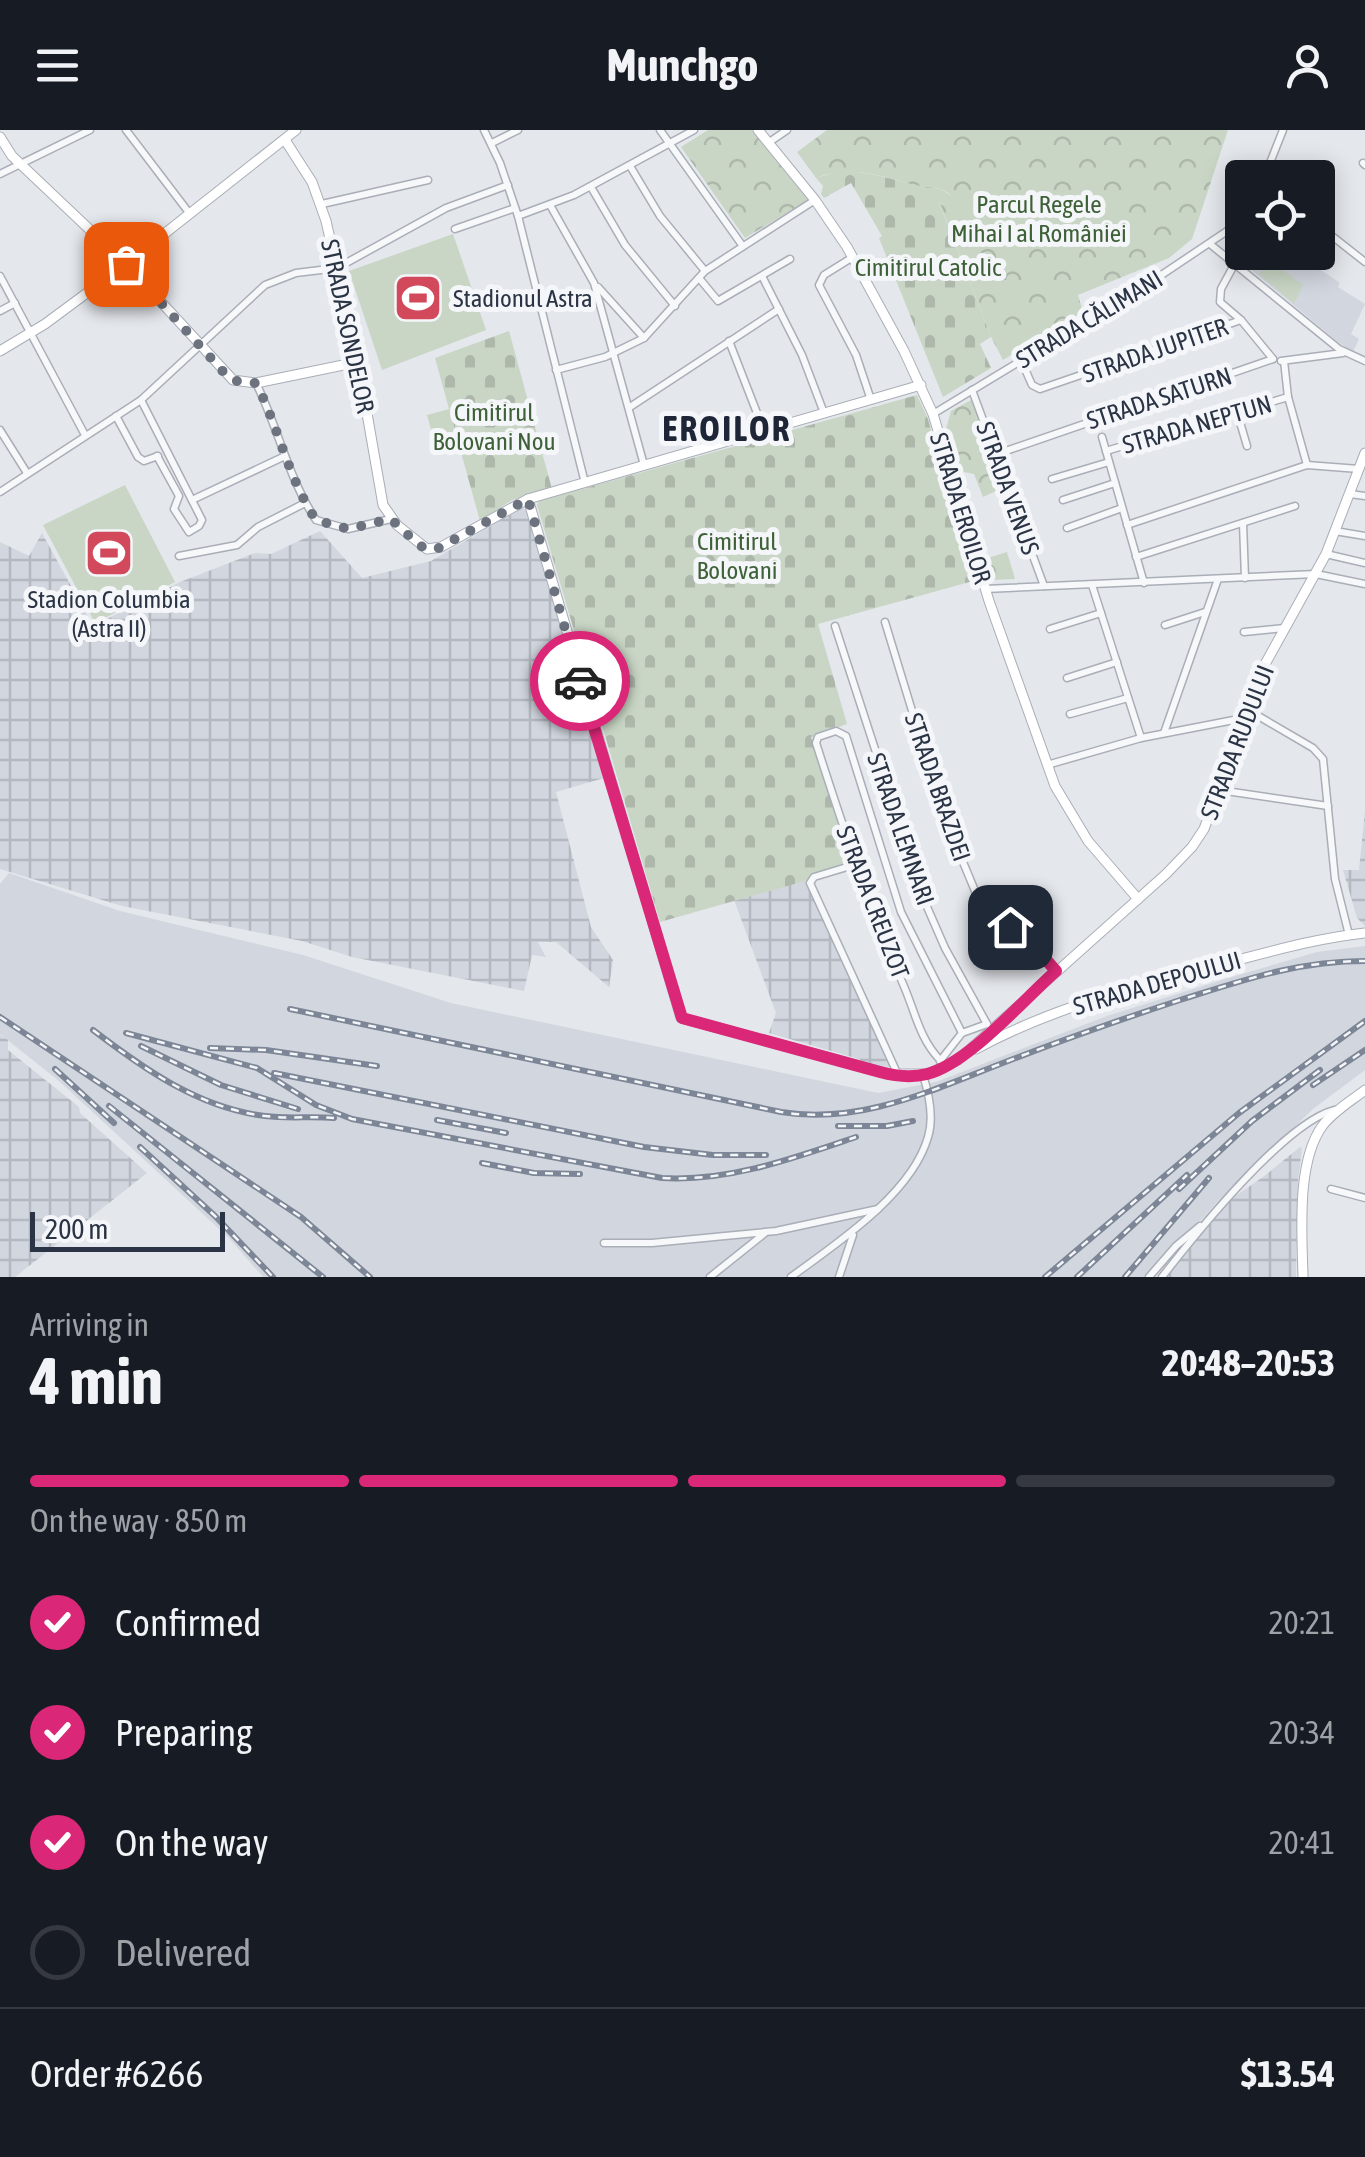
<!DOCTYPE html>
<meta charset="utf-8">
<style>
body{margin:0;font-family:"Asap Condensed",sans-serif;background:#242831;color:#f1f3f6;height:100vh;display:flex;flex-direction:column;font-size:38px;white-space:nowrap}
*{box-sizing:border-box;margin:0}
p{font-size:32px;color:#9ea1a6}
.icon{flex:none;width:55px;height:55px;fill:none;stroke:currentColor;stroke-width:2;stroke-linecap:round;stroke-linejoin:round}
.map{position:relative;height:1147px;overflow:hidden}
.details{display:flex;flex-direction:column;background:#171b24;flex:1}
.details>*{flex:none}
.fabs{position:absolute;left:1225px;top:30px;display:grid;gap:20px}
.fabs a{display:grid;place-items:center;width:110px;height:110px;border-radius:10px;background:#171b24;box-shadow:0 5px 25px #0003;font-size:50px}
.scale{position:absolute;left:30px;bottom:25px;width:195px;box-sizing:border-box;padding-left:10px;border:5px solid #2b3445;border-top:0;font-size:28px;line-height:35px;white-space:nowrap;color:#2b3445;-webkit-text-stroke:8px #f4f6f9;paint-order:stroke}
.pin{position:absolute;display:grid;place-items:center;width:85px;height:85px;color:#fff;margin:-42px;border-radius:20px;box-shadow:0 5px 15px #0006}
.courier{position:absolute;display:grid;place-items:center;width:100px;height:100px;margin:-50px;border:8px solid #db2777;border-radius:50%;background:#fff;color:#222;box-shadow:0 2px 12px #0007}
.overview em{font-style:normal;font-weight:700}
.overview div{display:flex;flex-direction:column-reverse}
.overview{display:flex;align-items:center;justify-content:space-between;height:170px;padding:0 30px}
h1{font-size:65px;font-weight:700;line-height:75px}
.bar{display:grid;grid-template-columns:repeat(4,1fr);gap:15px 10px;align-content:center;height:120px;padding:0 30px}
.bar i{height:12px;border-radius:8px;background:#363941}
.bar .current{background:#db2777}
.bar p{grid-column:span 4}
.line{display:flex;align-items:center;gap:25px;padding:0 30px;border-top:2px solid #363941}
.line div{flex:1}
ol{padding:0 30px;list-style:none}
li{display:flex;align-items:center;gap:30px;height:110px}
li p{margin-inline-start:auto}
li .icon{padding:10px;border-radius:50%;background:#db2777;color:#fff;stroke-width:4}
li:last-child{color:#9ea1a6}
li i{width:55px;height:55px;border:5px solid #363941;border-radius:50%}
header{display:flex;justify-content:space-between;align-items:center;height:130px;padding:0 30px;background:#171b24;font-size:45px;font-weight:700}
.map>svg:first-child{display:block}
.built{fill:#d2d6de}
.industrial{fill:url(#industrial-grid)}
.cemetery{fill:url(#cemetery-stones)}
.park{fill:url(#park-crowns)}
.garden{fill:#c9d6c5}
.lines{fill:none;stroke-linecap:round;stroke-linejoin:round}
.street-casing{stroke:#a9aeb7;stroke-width:9}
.secondary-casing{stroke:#a9aeb7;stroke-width:11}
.street{stroke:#f7f8fa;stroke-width:6}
.secondary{stroke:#fff;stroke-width:9}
.rail-casing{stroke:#7d8696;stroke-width:6}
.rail{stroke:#f4f6f9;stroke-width:2.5;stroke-dasharray:8;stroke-linecap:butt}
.done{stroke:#6c737f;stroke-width:10;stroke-dasharray:0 18}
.route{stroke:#db2777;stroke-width:12}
.labels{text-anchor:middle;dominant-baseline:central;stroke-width:10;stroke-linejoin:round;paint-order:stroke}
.park-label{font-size:25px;fill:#3f6138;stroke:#f4f6f9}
.poi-label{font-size:25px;fill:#2b3445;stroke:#f4f6f9;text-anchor:start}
.street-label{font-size:25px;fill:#2b3445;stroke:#f4f6f9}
.district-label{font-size:35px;font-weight:bold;letter-spacing:2.5px;fill:#1d2536;stroke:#f4f6f9}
</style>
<header><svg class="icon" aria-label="menu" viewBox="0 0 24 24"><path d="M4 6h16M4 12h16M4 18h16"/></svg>Munchgo<svg class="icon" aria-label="person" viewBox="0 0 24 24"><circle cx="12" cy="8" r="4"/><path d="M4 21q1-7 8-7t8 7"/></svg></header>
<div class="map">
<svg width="1365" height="1147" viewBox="0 0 1365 1147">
<defs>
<pattern id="industrial-grid" width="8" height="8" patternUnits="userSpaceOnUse" patternTransform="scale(2.5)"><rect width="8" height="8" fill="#d2d6de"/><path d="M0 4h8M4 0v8" fill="none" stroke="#b4b8c0"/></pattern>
<pattern id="cemetery-stones" width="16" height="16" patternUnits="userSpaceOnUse" patternTransform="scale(2.5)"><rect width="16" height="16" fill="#c9d6c5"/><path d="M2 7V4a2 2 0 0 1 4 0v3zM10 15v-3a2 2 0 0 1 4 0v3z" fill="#adb8ab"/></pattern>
<pattern id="park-crowns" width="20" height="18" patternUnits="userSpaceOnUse" patternTransform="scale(2.5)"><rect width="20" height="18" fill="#c9d6c5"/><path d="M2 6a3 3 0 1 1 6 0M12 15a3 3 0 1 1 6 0" fill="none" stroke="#adb8ab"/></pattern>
</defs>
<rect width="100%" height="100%" fill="#e4e7ec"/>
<g class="built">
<path d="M 1245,123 L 1304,123 L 1316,132 L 1315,136 L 1340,153 L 1338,157 L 1365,174 L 1351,204 L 1359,209 L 1353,222 L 1338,212 L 1242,132 Z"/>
<path d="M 9,743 L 120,781 L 303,825 L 451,873 L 878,963 L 936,952 L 1107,886 L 1225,849 L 1317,822 L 1365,816 L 1365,940 L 1313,979 L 1216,1073 L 1152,1147 L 263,1147 L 229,1108 L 59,951 L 0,904 L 0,754 Z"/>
</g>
<g class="industrial">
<path d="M 522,378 L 529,381 L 604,648 L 556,662 L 591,797 L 613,830 L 609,857 L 556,812 L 538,812 L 546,827 L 532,825 L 524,861 L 352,827 L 302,811 L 122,776 L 0,739 L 0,412 L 29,426 L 42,403 L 93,496 L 180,452 L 255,423 L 271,424 L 320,401 L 362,448 L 431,431 Z"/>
<path d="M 1365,681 L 1365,796 L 1357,788 L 1343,740 L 1359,740 Z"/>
<path d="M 805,751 L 885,922 L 891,937 L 865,934 L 859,929 L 769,903 L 776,883 L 734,770 Z"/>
<path d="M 0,905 L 8,910 L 8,920 L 79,977 L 80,983 L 147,1043 L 15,1147 L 0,1147 Z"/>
<path d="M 1300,1017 L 1302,1018 L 1298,1051 L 1296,1147 L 1157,1147 L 1215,1080 L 1263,1047 Z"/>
</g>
<g class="cemetery">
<path d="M 840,41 C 867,41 888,48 912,54 C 927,58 937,55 950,65 L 939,72 L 991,207 L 980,214 L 991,238 L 943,267 L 879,108 L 882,106 L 851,53 L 824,68 L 821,64 L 823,56 L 816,48 Z"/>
<path d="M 509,201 L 552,359 L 512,370 L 480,391 L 435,228 Z"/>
<path d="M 917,265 L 928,289 L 973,451 L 818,494 L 847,594 L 811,607 L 854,732 L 805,751 L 660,792 L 537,375 L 539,371 Z"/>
</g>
<g class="park">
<path d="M 708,0 L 752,0 L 808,70 L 745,108 L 681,17 Z"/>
<path d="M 827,0 L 1228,0 L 1192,109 L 1169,128 L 1078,165 L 1083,182 L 1003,230 L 991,207 L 939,71 L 950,64 C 936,55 926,58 911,54 C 879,45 850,35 816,48 L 797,22 Z"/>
<path d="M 971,270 L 1007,356 L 983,367 L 974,344 L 959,341 L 946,299 L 951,281 Z"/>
<path d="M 1007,422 L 1015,449 L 991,450 L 985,429 Z"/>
</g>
<g class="garden">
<path d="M 453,104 L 486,200 L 382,240 L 349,141 Z"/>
<path d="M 1270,131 L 1303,155 L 1294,174 L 1259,144 Z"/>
<path d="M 449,279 L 459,314 L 437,321 L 427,285 Z"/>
<path d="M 125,355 L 175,452 L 95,493 L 43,395 Z"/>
</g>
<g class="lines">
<g class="street-casing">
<g id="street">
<path d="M 126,0 L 190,84"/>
<path d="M 484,0 L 500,33 L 518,86 L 585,353"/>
<path d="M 660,0 L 742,115"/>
<path d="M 492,13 L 518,0"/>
<path d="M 768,13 L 787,0"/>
<path d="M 1363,33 L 1365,35"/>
<path d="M 630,36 L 660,86 L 705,141"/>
<path d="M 0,44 L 90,0"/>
<path d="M 1264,48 L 1283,0"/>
<path d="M 591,57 L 625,115 L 675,176"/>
<path d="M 322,74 L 428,50"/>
<path d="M 550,75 L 594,153 L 644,335"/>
<path d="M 518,86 L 574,65 L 694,0"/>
<path d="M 1318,95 L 1365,132"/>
<path d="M 455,99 L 515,78"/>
<path d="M 1210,114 L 1339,219 L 1365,231"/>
<path d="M 853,127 L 824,145 L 819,155 L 856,225 L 871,270"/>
<path d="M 1234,135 L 1221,159 L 1220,172 L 1241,190 L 1273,229"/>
<path d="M 0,146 L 85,305"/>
<path d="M 762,146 L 802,225 L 824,283"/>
<path d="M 699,148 L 718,171 L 790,129"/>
<path d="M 598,157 L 644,208"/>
<path d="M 0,181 L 15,173"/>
<path d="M 729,211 L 764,301"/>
<path d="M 1021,230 L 1032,255 L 1040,259 L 1241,190"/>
<path d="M 1281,231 L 1343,223"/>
<path d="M 1284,231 L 1288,267 L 1307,335"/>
<path d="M 556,240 L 605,227 L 644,208 L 705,141 L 815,70"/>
<path d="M 256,253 C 278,297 288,348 316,390 L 348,399 L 391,389"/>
<path d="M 972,260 L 1044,456"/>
<path d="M 141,270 L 202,390 L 199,396 L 189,402 L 174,379 L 179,366 L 157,326"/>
<path d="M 630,277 L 779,179"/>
<path d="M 1237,282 L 1247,316"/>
<path d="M 933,284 L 1151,152 L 1242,91"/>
<path d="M 116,286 L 138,327 L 144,331 L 158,326"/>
<path d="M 0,300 L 27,343"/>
<path d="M 1102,307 L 1144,453"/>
<path d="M 1106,321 L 1288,267"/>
<path d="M 997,324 L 1273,229"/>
<path d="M 1052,349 L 1109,332"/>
<path d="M 0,362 L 141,270 L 265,155 L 296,143 L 337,138 L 446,78 L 508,55"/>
<path d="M 1350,364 L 1365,366"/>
<path d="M 192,370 L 285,326"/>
<path d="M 1063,370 L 1115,353"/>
<path d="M 1243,393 L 1245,448"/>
<path d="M 1127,395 L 1307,335 L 1359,339"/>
<path d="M 1067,398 L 1122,378"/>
<path d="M 1335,401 L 1365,406"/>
<path d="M 1326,424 L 1365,433"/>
<path d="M 179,426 L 237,415 L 258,397 L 305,373"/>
<path d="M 1136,427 L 1295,376"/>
<path d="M 1092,455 L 1141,608"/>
<path d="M 985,459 L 1316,444 L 1365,454"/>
<path d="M 885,492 L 945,689 L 988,792 L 994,797 L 1018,798 L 1056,841"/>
<path d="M 1165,495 L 1205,482"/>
<path d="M 835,496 L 924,770 L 945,818 L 987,894"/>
<path d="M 1050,499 L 1101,483"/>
<path d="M 1244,502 L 1284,498"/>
<path d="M 1067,548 L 1117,532"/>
<path d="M 1248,580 L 1313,618 L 1323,629 L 1335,749 L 1349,805"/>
<path d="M 1070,584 L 1128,568"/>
<path d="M 1164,603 L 1218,449"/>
<path d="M 1047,635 L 1141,608 L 1244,588"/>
<path d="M 1219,660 L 1328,676"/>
<path d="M 857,734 L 814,747 L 810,753 L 898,945"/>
<path d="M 940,930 C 919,908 915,881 903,854 C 869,775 842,694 816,613 L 818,607 L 836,601 L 846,606 L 901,782 L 962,903"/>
<path d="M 940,931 L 962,903 L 987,894"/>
<path d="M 1331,1059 L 1365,1068"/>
<path d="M 604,1113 L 652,1113 L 776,1101 L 878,1079"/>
<path d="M 710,1147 L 765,1103"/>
<path d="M 791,1147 C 836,1114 912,1064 928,1007 C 934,988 929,964 923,945"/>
<path d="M 839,1147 L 853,1105"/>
<path d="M 1149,1147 L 1176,1116 L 1200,1096"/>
<path d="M 1162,1147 C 1194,1106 1291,984 1340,979"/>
</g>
</g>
<g class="secondary-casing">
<g id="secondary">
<path d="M 758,0 L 815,70 L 847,117 L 904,221 L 933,284 L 989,471 L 1055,656 L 1088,711 L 1138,769"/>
<path d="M 0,7 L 12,26 L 126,134 L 233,250 L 256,253 L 358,232"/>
<path d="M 285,10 L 312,52 L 326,91 L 358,232 L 383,375 L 397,395 L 427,419 L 441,417 L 528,369 L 921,255"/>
<path d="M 0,221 L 45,194 L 126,134 L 296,0"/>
<path d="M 528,369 L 681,888 L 890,944 L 928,944 L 958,930 L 1166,744 L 1192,717 L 1204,699 L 1264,536 L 1326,424 L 1365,323"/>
<path d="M 976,919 C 1053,877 1138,856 1222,834 C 1269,822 1317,808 1365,803"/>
<path d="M 1303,1147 C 1302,1103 1296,1031 1323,995 C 1334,981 1351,971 1365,960"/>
</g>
</g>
<use href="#street" class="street"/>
<use href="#secondary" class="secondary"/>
<g class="rail-casing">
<g id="rail">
<path d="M 290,879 L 781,982 C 862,995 934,959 1008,931 C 1065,909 1122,889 1180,870 C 1244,850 1297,831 1365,831"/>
<path d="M 0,887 L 301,1087 L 370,1147"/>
<path d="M 93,900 C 144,939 199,978 265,986 C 288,989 311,986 334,988"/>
<path d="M 126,903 L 257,938 L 316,975 L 352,989 L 662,1048 C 729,1052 794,1028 856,1007"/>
<path d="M 141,916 L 221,955 L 298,979"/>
<path d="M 210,918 L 266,920 L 377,936"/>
<path d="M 55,939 L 114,993"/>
<path d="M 274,943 L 644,1017 L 713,1025 L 766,1025"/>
<path d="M 1313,955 L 1365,920"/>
<path d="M 109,976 L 323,1147"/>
<path d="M 437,990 L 506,1003"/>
<path d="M 838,996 L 887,996 L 913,991"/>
<path d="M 140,1017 L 215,1086 L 273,1147"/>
<path d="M 482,1033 L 534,1043 L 580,1044"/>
<path d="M 1179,1059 L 1252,991 L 1320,940"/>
<path d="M 1045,1147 L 1239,983 L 1365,891"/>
<path d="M 1077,1147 L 1187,1045"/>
<path d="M 1125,1147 L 1209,1048"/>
</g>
</g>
<use href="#rail" class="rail"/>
</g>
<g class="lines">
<path class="done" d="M 126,134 L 228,247 L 239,252 L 256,253 C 279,298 288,348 316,390 L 348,399 L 391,389 L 420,416 L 435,420 L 528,369 L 580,551"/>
<path class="route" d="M 580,551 L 682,888 L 880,942 C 895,946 911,948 927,944 C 968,934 1023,870 1056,841 L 1018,798 L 1010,797"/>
</g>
<defs>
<g id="stadium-square" transform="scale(2.5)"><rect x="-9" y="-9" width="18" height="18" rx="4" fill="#d1495b" stroke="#f4f6f9"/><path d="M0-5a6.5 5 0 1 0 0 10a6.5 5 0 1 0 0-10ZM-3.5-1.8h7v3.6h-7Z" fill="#fff"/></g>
</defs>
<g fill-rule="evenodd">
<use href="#stadium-square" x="418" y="168"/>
<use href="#stadium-square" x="109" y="423"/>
</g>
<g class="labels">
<g class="park-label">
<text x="1039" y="74">Parcul Regele<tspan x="1039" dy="29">Mihai I al României</tspan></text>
<text x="928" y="137">Cimitirul Catolic</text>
<text x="494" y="282">Cimitirul<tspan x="494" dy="29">Bolovani Nou</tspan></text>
<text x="737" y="411">Cimitirul<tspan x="737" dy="29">Bolovani</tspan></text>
</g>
<g class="poi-label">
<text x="453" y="168">Stadionul Astra</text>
<text x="109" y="469" text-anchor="middle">Stadion Columbia<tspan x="109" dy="29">(Astra II)</tspan></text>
</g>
<g class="street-label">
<text transform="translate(1089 189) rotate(-31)">STRADA CĂLIMANI</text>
<text transform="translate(348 196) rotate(78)">STRADA SONDELOR</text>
<text transform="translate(1155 220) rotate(-19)">STRADA JUPITER</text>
<text transform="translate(1159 268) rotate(-18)">STRADA SATURN</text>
<text transform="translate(1197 294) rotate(-16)">STRADA NEPTUN</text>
<text transform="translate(1008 358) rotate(70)">STRADA VENUS</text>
<text transform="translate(961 378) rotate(73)">STRADA EROILOR</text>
<text transform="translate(1237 612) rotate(-69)">STRADA RUDULUI</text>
<text transform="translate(938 657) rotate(71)">STRADA BRAZDEI</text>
<text transform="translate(901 699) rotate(71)">STRADA LEMNARI</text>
<text transform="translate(873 772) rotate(69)">STRADA CREUZOT</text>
<text transform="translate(1157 853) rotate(-16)">STRADA DEPOULUI</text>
</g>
<g class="district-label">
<text x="727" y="298">EROILOR</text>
</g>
</g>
</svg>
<div class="fabs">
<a><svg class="icon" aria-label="locate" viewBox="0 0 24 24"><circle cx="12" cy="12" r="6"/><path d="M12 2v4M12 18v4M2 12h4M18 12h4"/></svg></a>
</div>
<div class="scale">200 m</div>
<div class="pin" style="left:126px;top:134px;background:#ea580c"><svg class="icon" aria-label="bag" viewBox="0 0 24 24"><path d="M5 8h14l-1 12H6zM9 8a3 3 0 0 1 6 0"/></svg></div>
<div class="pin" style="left:1010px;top:797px;background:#1f2937"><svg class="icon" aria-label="home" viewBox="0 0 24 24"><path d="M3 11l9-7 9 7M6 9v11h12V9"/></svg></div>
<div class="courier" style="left:580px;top:551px"><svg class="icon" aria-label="car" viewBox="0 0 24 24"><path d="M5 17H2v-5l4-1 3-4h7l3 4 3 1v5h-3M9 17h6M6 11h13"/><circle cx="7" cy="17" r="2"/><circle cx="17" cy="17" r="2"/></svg></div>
</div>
<section class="details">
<div class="overview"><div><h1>4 min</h1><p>Arriving in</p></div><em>20:48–20:53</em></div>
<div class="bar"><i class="current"></i><i class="current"></i><i class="current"></i><i></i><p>On the way · 850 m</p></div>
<ol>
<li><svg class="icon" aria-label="check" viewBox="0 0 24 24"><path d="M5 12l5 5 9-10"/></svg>Confirmed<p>20:21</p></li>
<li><svg class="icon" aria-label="check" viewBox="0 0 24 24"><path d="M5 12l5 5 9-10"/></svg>Preparing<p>20:34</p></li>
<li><svg class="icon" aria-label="check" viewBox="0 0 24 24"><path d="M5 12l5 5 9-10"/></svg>On the way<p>20:41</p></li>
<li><i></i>Delivered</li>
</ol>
<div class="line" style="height:130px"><div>Order #6266</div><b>$13.54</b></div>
</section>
